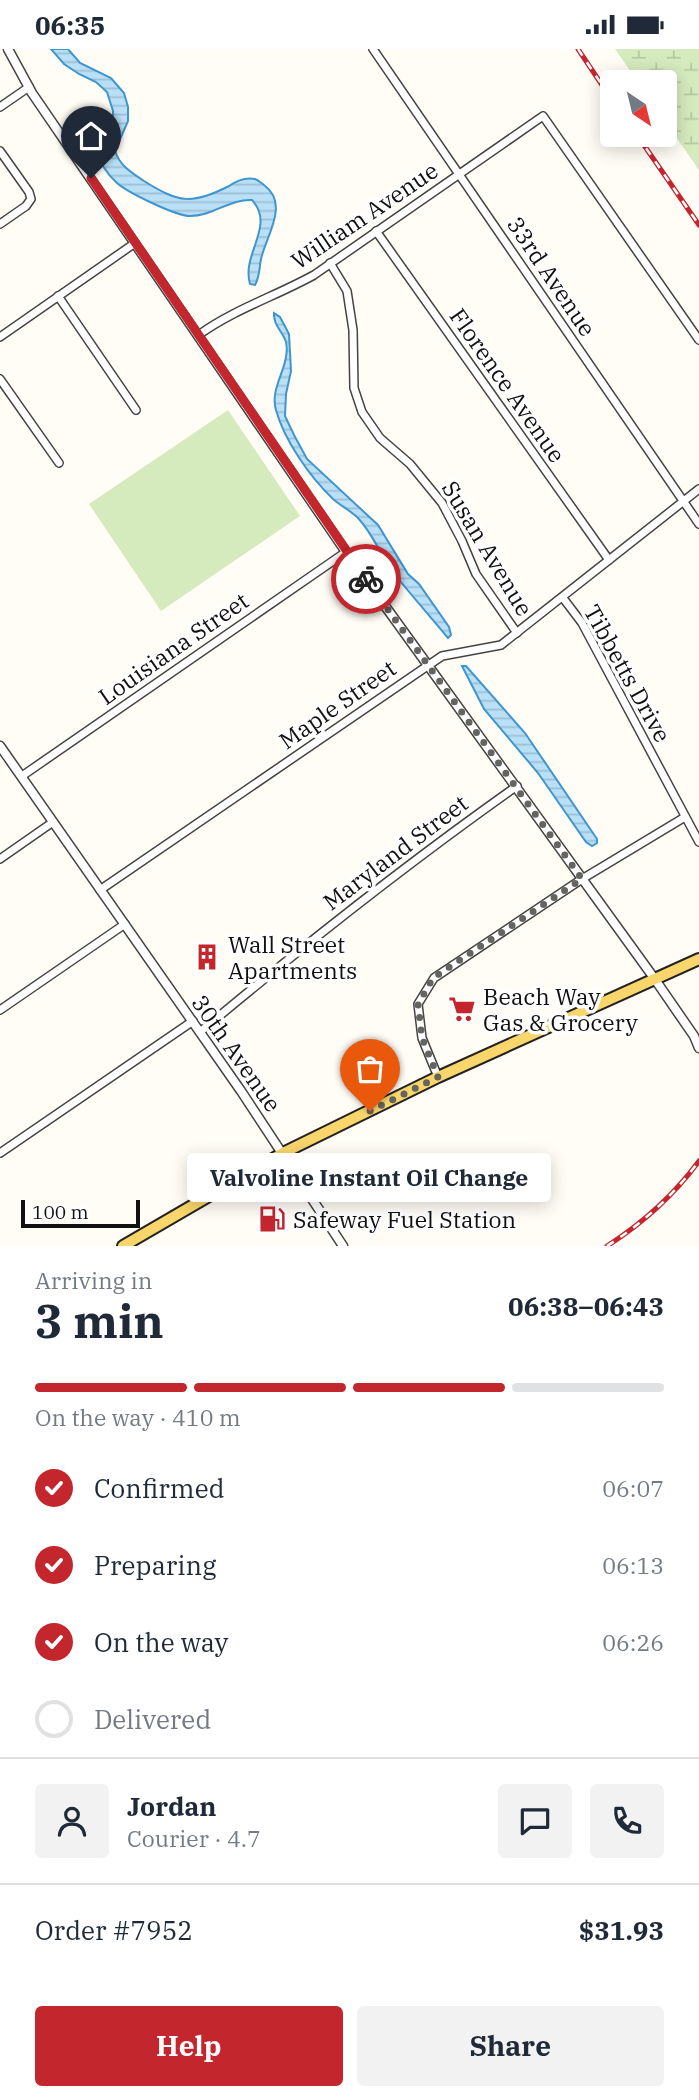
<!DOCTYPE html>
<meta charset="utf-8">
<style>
body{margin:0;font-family:"IBM Plex Serif",serif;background:#f2f2f3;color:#1f2937;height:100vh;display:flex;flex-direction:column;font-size:26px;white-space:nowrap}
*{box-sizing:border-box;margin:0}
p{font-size:23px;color:#747a83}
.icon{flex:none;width:38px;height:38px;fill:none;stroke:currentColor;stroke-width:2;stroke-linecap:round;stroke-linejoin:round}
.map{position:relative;height:1197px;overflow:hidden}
.panel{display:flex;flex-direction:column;background:#fff;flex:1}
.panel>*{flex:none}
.needle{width:46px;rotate:145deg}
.fabs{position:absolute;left:600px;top:21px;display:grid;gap:14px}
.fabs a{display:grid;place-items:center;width:77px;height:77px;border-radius:7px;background:#fff;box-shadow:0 4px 18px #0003;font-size:35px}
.scale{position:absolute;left:21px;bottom:18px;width:119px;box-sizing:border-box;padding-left:7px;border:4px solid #111;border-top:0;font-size:19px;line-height:24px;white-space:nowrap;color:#111;-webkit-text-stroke:5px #fff;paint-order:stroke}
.pin{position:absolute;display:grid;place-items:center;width:60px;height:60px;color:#fff;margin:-72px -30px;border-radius:50% 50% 50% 0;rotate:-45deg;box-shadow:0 0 7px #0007}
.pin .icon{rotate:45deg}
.courier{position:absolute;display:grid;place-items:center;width:70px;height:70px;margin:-35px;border:5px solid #c4262e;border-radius:50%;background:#fff;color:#222;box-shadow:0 2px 9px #0007}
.bubble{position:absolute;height:49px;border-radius:7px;background:#fff;box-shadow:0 4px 18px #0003;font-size:23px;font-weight:700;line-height:49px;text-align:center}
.overview em{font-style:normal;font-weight:700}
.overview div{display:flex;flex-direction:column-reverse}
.overview{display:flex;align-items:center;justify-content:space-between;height:119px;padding:0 35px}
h1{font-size:46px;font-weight:700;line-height:52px}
.bar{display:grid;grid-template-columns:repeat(4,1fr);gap:10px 7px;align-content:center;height:84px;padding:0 35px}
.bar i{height:9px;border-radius:5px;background:#e0e1e3}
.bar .active{background:#c4262e}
.bar p{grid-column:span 4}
.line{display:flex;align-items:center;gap:18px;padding:0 35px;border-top:2px solid #e0e1e3}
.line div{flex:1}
.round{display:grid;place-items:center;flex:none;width:74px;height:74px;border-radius:7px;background:#f2f2f3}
ol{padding:0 35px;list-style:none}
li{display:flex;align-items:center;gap:21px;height:77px}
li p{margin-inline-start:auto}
li .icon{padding:7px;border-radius:50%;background:#c4262e;color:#fff;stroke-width:4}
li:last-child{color:#747a83}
li i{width:38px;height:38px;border:4px solid #e0e1e3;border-radius:50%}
.cta{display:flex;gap:14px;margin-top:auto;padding:14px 35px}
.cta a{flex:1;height:80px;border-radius:7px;background:#c4262e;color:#fff;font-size:28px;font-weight:700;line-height:80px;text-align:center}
.cta a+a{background:#f2f2f3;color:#1f2937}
.status{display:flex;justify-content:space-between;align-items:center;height:49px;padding:0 35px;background:#fff;direction:ltr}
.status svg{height:19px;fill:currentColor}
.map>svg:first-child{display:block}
.wetland{fill:url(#wetland-marsh)}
.garden{fill:#d5ebbd}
.water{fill:url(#water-rules);stroke:#3f96cf;stroke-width:2}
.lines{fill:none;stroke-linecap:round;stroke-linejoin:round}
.minor-casing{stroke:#444;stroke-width:10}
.tertiary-casing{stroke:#444;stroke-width:11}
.primary-casing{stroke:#222;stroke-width:14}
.minor{stroke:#fff;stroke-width:7}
.tertiary{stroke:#fff;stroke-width:8}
.primary{stroke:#f9d66b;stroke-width:10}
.rail-casing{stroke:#c4262e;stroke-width:5}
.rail{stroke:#fff;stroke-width:2.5;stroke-dasharray:8;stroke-linecap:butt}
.done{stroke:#646461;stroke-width:7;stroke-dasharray:0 12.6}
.route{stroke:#c4262e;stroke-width:9}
.labels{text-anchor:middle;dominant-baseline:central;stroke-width:7;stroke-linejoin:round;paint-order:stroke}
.street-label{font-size:23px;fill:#111;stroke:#fff}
.poi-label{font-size:23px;fill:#111;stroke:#fff;text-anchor:start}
</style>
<div class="status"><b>06:35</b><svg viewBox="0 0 49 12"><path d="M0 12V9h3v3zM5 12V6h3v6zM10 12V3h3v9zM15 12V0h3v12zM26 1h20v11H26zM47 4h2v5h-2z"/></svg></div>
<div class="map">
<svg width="699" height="1197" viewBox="0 0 699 1197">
<defs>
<pattern id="wetland-marsh" width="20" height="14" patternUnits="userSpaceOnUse" patternTransform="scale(1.75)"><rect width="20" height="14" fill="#d5ebbd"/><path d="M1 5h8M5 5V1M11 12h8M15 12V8" fill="none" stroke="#b6c8a1"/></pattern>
<pattern id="water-rules" width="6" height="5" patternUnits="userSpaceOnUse" patternTransform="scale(1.75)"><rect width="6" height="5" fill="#b9e0f7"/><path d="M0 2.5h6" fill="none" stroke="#9ebfd3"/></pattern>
</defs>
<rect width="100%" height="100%" fill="#fffdf5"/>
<path class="wetland" d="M 615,0 L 699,0 L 699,121 L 665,72 L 665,33 L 638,33 Z"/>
<path class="garden" d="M 228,361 L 300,467 L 161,562 L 89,455 Z"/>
<g class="water">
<path d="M 51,0 L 68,0 L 80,14 L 111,29 L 124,44 L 128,58 L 128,72 L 115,102 C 120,117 131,123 144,132 C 179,154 192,156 229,137 C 236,132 246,128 255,130 C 258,131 261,134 264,136 C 290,155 266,187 261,210 C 259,220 260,227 255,236 L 250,235 C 241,205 276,177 252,151 C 229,150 213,167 190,167 C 176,167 126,143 116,133 C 108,126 98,112 97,101 L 113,76 L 113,62 L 107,43 L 96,33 L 79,25 L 64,15 Z"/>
<path d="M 274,264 L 280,268 L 289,285 L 291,322 L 286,345 L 285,367 L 294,386 L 307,410 L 378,476 L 408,525 L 419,535 L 449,578 L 451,586 L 448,589 C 430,567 410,545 393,523 C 380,506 374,486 358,469 C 351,462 341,457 333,450 C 310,428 284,391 276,361 C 269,338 291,317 286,293 C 283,283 273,276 274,264 Z"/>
<path d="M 462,617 L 466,617 L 525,684 L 597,790 L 597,794 L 592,797 L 586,793 L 538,724 L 484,660 Z"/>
</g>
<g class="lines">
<g class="minor-casing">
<g id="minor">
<path d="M 373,0 L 699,475"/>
<path d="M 0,58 L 29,38"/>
<path d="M 0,102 L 29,143 L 31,150 L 26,157 L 0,175"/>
<path d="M 376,182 L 609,511"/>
<path d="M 330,214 L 347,242 L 353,281 L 354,339 L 362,363 L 380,389 L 410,415 L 442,454 L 462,492 L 476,525 L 517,584"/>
<path d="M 58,247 L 136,361"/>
<path d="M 200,285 C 235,260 276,247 314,226 L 543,67 L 699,291"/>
<path d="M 0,288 L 135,194"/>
<path d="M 0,330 L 59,414"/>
<path d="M 563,549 L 582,574 L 699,793"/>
<path d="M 22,727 L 346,503"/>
<path d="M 0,810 L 53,773"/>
<path d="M 100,841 L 442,607 L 501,596 L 699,440"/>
<path d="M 0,961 L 125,875"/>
<path d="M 200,983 C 303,897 408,814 517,737"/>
<path d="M 438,1028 L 422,989 L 418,955 L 434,929 L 582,830 L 685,768"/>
<path d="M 0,1104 L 193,972"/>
</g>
</g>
<g class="tertiary-casing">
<g id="tertiary">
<path d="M 8,0 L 32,44 L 346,503 L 654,929 L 694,987 L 699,999"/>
<path d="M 0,697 L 241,1042 L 343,1197"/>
</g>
</g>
<g class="primary-casing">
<path id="primary" d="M 123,1197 L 283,1104 L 438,1028 L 699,910"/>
</g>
<use href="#minor" class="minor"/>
<use href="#tertiary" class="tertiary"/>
<use href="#primary" class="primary"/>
<g class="rail-casing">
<g id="rail">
<path d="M 578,0 L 612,51"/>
<path d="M 637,86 L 699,176"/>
<path d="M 607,1197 C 643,1174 674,1146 699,1112"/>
</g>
</g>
<use href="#rail" class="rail"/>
</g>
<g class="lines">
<path class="done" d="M 366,530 L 582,830 L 433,929 L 418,955 L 422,989 L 438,1028 L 370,1062"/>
<path class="route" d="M 91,129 L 366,530"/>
</g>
<defs>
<g id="building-bare" transform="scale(2.1)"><path d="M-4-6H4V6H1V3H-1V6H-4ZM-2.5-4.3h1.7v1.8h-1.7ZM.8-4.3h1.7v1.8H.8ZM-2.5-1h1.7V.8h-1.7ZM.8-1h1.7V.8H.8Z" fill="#c4262e" stroke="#fff" stroke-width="2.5" paint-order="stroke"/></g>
<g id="supermarket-bare" transform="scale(2.1)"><path d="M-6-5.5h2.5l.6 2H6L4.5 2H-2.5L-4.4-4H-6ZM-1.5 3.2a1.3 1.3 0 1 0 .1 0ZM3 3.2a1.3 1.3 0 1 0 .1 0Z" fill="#c4262e" stroke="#fff" stroke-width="2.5" paint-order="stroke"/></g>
<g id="fuel-bare" transform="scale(2.1)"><path d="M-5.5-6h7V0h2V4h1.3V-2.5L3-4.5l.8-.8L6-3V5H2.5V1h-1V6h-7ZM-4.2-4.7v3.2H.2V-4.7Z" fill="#c4262e" stroke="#fff" stroke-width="2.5" paint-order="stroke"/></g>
</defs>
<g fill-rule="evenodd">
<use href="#building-bare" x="207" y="908"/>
<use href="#supermarket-bare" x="462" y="960"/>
<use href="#fuel-bare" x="272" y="1170"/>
</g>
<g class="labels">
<g class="street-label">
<text transform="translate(364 166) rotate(-34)">William Avenue</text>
<text transform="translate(552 227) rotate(56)">33rd Avenue</text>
<text transform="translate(508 336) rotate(55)">Florence Avenue</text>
<text transform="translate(488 499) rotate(59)">Susan Avenue</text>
<text transform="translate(173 599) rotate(-35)">Louisiana Street</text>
<text transform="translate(628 624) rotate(61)">Tibbetts Drive</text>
<text transform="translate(337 655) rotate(-35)">Maple Street</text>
<text transform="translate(395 803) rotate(-37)">Maryland Street</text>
<text transform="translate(237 1004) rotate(55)">30th Avenue</text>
</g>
<g class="poi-label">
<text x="228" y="895">Wall Street<tspan x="228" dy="26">Apartments</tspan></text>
<text x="483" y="947">Beach Way<tspan x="483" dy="26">Gas &amp; Grocery</tspan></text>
<text x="293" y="1170">Safeway Fuel Station</text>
</g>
</g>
</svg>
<div class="fabs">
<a><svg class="needle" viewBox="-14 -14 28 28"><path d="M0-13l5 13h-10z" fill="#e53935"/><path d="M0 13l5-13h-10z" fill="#747a83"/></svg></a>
</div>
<div class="scale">100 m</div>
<div class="pin" style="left:370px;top:1062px;background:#ea580c"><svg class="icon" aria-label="bag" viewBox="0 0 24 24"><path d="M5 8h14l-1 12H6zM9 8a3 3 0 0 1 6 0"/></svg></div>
<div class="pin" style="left:91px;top:129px;background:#1f2937"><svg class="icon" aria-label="home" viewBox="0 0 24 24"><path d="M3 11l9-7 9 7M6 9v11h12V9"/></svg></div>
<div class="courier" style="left:366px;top:530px"><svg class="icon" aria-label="bike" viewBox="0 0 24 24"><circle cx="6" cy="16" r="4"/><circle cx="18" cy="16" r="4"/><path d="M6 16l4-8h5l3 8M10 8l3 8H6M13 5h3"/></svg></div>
<div class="bubble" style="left:187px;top:1104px;width:364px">Valvoline Instant Oil Change</div>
</div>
<section class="panel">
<div class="overview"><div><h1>3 min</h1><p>Arriving in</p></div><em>06:38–06:43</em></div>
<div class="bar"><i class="active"></i><i class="active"></i><i class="active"></i><i></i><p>On the way · 410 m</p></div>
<ol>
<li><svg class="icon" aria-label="check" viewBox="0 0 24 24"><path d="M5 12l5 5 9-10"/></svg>Confirmed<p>06:07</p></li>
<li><svg class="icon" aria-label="check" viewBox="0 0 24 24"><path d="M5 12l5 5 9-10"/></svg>Preparing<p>06:13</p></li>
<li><svg class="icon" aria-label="check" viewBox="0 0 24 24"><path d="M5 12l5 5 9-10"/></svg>On the way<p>06:26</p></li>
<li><i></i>Delivered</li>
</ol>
<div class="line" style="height:126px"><a class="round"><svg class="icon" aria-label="person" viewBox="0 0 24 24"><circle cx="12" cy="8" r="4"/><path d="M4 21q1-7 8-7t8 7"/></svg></a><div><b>Jordan</b><p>Courier · 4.7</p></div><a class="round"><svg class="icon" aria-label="chat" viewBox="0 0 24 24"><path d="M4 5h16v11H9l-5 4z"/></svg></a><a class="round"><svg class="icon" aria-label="phone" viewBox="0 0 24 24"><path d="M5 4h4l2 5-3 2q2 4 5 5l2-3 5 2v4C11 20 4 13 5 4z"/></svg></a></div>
<div class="line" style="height:91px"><div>Order #7952</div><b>$31.93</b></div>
<div class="cta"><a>Help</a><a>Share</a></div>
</section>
